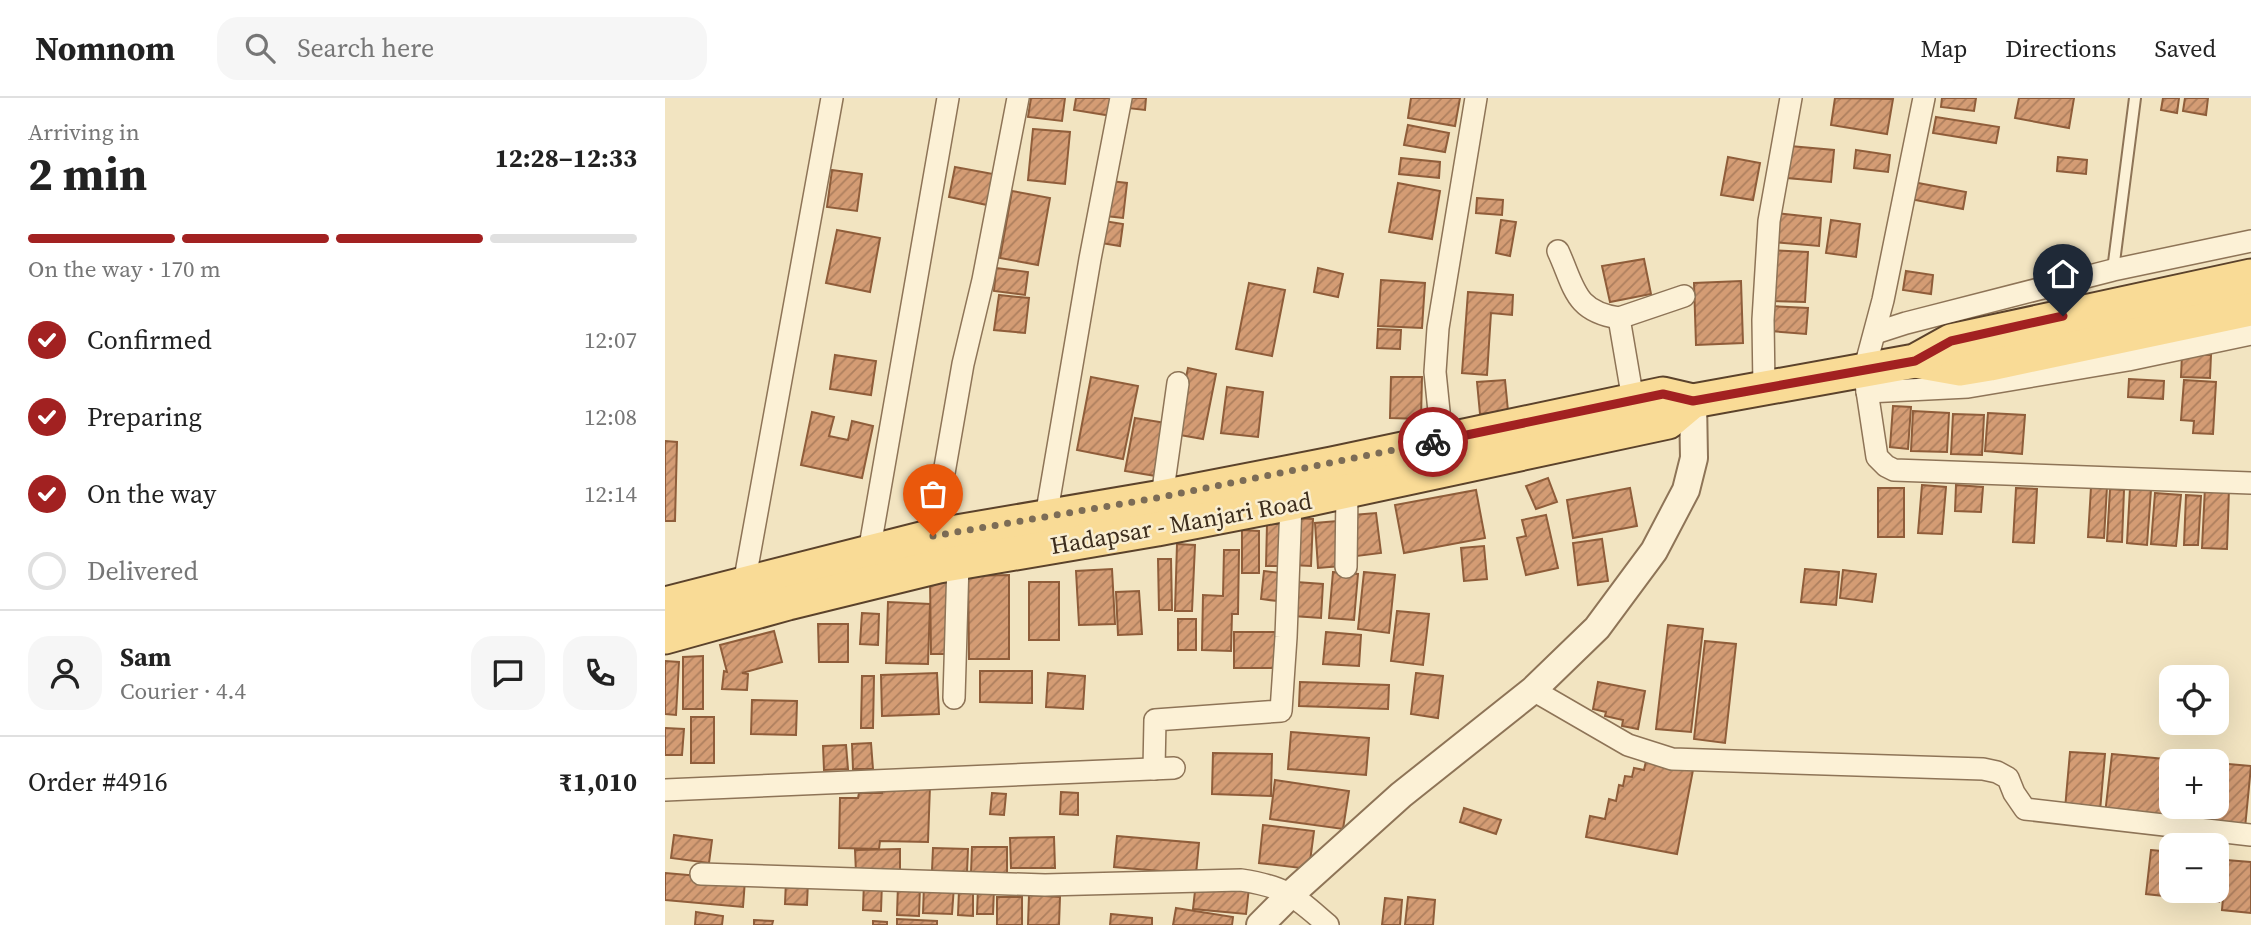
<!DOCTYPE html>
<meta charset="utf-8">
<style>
body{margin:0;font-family:"Source Serif 4",serif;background:#f6f6f6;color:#222;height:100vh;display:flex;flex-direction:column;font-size:26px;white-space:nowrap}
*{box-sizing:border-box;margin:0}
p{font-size:23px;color:#767676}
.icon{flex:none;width:38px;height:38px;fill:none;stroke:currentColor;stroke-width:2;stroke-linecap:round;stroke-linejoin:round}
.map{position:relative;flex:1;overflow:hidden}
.sheet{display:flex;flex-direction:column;background:#fff;width:665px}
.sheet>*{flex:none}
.fabs{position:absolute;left:1494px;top:567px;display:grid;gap:14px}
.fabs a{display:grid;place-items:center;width:70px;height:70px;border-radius:14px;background:#fff;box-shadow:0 7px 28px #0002;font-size:35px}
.pin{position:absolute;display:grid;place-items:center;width:60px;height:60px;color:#fff;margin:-72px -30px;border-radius:50% 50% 50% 0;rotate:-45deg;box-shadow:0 0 7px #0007}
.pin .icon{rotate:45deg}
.courier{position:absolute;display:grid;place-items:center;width:70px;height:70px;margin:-35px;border:5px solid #a22121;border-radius:50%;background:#fff;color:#222;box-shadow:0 2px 9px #0007}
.head em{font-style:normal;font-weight:700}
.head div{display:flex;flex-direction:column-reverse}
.head{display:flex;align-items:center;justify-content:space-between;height:119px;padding:0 28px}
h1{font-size:46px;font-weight:700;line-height:52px}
.bar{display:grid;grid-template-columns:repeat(4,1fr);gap:10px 7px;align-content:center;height:84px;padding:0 28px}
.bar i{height:9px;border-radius:5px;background:#e0e0e0}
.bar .active{background:#a22121}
.bar p{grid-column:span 4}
.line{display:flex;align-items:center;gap:18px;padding:0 28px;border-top:2px solid #e0e0e0}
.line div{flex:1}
.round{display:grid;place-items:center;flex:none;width:74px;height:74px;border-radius:21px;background:#f6f6f6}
ol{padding:0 28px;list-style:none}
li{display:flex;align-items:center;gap:21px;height:77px}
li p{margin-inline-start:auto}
li .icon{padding:7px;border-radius:50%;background:#a22121;color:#fff;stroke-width:4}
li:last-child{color:#767676}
li i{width:38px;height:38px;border:4px solid #e0e0e0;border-radius:50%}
header{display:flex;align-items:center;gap:42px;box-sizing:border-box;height:98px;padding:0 35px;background:#fff;border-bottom:2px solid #e0e0e0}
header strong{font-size:33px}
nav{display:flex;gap:38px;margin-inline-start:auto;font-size:24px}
.search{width:490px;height:63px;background:#f6f6f6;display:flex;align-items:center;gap:18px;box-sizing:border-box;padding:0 24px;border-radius:21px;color:#767676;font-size:26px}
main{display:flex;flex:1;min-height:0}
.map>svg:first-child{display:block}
.building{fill:url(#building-hatch);stroke:#8f5d3a;stroke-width:2}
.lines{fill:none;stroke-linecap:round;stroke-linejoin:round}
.service-casing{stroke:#8e7457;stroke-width:14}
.minor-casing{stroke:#8e7457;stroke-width:24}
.tertiary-casing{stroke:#8e7457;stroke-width:30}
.primary-casing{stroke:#5b422b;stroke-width:37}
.service{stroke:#fcf1d6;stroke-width:10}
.minor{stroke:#fcf1d6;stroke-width:21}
.tertiary{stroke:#fcf1d6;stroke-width:26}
.primary{stroke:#f9db96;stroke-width:33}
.done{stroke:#7c6c56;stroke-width:7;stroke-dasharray:0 12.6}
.route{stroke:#a22121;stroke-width:9}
.labels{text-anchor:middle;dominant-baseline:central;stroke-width:5;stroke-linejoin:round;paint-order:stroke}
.street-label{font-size:24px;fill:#3c2c1c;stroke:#f9eed2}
</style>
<header>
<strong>Nomnom</strong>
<div class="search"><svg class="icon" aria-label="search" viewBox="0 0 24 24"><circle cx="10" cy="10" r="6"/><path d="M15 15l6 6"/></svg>Search here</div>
<nav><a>Map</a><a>Directions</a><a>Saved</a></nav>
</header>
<main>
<section class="sheet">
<div class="head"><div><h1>2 min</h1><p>Arriving in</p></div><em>12:28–12:33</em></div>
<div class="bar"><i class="active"></i><i class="active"></i><i class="active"></i><i></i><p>On the way · 170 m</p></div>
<ol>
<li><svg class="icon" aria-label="check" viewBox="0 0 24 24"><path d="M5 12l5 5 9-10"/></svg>Confirmed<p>12:07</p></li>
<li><svg class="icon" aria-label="check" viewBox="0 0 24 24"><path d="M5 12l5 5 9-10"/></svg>Preparing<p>12:08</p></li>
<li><svg class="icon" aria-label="check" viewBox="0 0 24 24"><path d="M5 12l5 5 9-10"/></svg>On the way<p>12:14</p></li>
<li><i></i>Delivered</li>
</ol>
<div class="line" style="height:126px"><a class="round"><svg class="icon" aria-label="person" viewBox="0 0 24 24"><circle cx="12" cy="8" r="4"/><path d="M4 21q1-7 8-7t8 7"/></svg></a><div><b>Sam</b><p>Courier · 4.4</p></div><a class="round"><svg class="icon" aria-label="chat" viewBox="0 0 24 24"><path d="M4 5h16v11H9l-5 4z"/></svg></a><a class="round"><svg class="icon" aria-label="phone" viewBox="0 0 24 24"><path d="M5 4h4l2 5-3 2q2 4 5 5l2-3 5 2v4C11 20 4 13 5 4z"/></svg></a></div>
<div class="line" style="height:91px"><div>Order #4916</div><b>₹1,010</b></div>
</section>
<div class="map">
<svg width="1586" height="827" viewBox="0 0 1586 827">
<defs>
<pattern id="building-hatch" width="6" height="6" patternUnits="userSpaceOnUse" patternTransform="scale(1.75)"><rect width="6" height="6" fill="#d49c74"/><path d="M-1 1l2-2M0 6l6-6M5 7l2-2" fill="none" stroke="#ad7f5e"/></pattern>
</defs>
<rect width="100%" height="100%" fill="#f2e4c1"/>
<g class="building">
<path d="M 366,0 L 400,0 L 397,23 L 363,19 Z"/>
<path d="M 411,0 L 450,0 L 447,18 L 409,12 Z"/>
<path d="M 464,0 L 481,0 L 480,12 L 462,10 Z"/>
<path d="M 746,0 L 795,0 L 790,28 L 743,20 Z"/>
<path d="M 1170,0 L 1228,1 L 1222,36 L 1166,27 Z"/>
<path d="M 1277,0 L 1311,0 L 1309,13 L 1276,9 Z"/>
<path d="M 1354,0 L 1409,0 L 1404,30 L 1350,20 Z"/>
<path d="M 1498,0 L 1514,0 L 1512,15 L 1496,12 Z"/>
<path d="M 1520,0 L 1543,0 L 1541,17 L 1518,13 Z"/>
<path d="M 1271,19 L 1334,29 L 1331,45 L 1268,35 Z"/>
<path d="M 743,27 L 784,35 L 780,54 L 739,47 Z"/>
<path d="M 368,31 L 405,34 L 400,86 L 363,82 Z"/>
<path d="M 1125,48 L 1169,52 L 1166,84 L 1122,80 Z"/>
<path d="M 1191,52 L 1225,57 L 1223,74 L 1189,70 Z"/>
<path d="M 1063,59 L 1095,65 L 1088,102 L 1056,97 Z"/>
<path d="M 1393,59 L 1422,62 L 1421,76 L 1392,73 Z"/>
<path d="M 736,60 L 775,64 L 774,80 L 734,76 Z"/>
<path d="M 290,69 L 328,76 L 322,107 L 284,99 Z"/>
<path d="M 167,72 L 197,76 L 192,113 L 162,109 Z"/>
<path d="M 445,83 L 462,85 L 458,120 L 441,118 Z"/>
<path d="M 1248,84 L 1301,94 L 1298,111 L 1245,101 Z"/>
<path d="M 733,85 L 775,93 L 767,141 L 724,134 Z"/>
<path d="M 347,93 L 385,100 L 373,167 L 335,160 Z"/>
<path d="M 812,100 L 838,102 L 837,117 L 811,115 Z"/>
<path d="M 1110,115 L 1156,120 L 1154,148 L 1108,144 Z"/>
<path d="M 836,122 L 851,124 L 845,158 L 831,155 Z"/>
<path d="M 1166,122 L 1195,126 L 1191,159 L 1161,155 Z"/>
<path d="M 439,123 L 458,126 L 455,148 L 436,145 Z"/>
<path d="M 172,132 L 215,140 L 205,194 L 161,185 Z"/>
<path d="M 1105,152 L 1143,154 L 1140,204 L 1103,203 Z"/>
<path d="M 979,161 L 986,196 L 945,204 L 937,168 Z"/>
<path d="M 331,170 L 363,174 L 360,197 L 329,193 Z"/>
<path d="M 653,170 L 678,176 L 673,199 L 649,194 Z"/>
<path d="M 1241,173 L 1268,177 L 1266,196 L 1238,192 Z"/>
<path d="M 716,182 L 760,185 L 757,230 L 713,228 Z"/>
<path d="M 1076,183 L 1078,245 L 1031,247 L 1029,185 Z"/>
<path d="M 584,185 L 620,192 L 607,258 L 571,251 Z"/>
<path d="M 803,194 L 848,197 L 847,217 L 826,215 L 822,277 L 797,275 Z"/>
<path d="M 334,197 L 364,200 L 360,235 L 329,232 Z"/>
<path d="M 1106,208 L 1143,210 L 1141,236 L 1105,233 Z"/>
<path d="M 713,231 L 736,232 L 735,251 L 712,250 Z"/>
<path d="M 1517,256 L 1546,257 L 1545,280 L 1516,279 Z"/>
<path d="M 170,257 L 211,263 L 206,297 L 165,291 Z"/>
<path d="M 523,270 L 551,276 L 538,341 L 509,336 Z"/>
<path d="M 426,279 L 473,288 L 458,361 L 412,352 Z"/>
<path d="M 726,279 L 757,279 L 756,321 L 725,320 Z"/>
<path d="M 1464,281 L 1499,283 L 1498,301 L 1463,299 Z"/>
<path d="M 840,282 L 843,313 L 815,316 L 812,284 Z"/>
<path d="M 1519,282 L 1551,284 L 1548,336 L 1528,335 L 1529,323 L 1516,322 Z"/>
<path d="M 562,289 L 598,294 L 593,339 L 556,335 Z"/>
<path d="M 1228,308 L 1246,309 L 1243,351 L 1225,349 Z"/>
<path d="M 1248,313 L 1284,315 L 1282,354 L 1246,353 Z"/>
<path d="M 147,314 L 169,319 L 164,338 L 183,342 L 187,323 L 208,328 L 197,380 L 136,367 Z"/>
<path d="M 1323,315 L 1360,317 L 1357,356 L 1320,353 Z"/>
<path d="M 1288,316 L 1319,317 L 1317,357 L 1286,356 Z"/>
<path d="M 470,320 L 501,325 L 491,378 L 460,373 Z"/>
<path d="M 0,343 L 12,344 L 10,423 L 0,423 Z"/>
<path d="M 883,380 L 892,404 L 871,411 L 861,388 Z"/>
<path d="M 1257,387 L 1281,389 L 1277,436 L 1253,435 Z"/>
<path d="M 1291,387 L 1318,389 L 1316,414 L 1290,413 Z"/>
<path d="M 1426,389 L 1442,389 L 1439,440 L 1423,439 Z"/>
<path d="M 1540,389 L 1564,390 L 1562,451 L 1537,450 Z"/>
<path d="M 965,390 L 972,428 L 908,440 L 902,402 Z"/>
<rect x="1213" y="390" width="26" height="49"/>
<path d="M 1351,390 L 1372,391 L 1369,445 L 1348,444 Z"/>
<path d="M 1465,390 L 1486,392 L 1482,447 L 1462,445 Z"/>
<path d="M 1445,391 L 1459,392 L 1457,444 L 1442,443 Z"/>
<path d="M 811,392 L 820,440 L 739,455 L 730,407 Z"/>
<path d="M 1490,395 L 1516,397 L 1511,448 L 1486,446 Z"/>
<path d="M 1521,397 L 1536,398 L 1533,447 L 1519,447 Z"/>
<path d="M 711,415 L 716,455 L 692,458 L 688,417 Z"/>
<path d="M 881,417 L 893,470 L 861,477 L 852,440 L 861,438 L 857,422 Z"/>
<path d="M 629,420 L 648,421 L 646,468 L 627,467 Z"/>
<path d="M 672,423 L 676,468 L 653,470 L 650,425 Z"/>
<path d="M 602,426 L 616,426 L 615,468 L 601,468 Z"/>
<path d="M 577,432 L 594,433 L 594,475 L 577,475 Z"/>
<path d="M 937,441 L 943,483 L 913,487 L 908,445 Z"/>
<path d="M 512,446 L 530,447 L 527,513 L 510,513 Z"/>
<path d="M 819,448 L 822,481 L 799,483 L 796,450 Z"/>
<path d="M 559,452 L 574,452 L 573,516 L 567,516 L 566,553 L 537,552 L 538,497 L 558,498 Z"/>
<path d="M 493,461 L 506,461 L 507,512 L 494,512 Z"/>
<path d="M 447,471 L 450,526 L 414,527 L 411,473 Z"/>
<path d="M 1140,471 L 1174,474 L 1171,507 L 1136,504 Z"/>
<path d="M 1178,472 L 1211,476 L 1207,504 L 1175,500 Z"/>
<path d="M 599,473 L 616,475 L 612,503 L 596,501 Z"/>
<path d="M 668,474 L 693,476 L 689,522 L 664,520 Z"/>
<path d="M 699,474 L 730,477 L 724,535 L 693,531 Z"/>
<path d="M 344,477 L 344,561 L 304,561 L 303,478 Z"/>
<path d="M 265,481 L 283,481 L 283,556 L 266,556 Z"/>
<rect x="364" y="484" width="30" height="58"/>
<path d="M 631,484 L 658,486 L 656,520 L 628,518 Z"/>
<path d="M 474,493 L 477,536 L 453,537 L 451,494 Z"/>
<path d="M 223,504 L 265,506 L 263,566 L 221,565 Z"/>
<path d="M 732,513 L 764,516 L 758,567 L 726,563 Z"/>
<path d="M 197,515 L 214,516 L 213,547 L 195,546 Z"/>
<rect x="513" y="521" width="18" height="31"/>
<path d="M 153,526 L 183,526 L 183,564 L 154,564 Z"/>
<path d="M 1003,527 L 1038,531 L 1026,634 L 991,631 Z"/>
<path d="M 109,533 L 117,564 L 77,575 L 83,576 L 82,592 L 57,591 L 59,573 L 62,574 L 55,547 Z"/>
<rect x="569" y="534" width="44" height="36"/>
<path d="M 661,534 L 696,537 L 694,568 L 658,566 Z"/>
<path d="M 1040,543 L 1071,546 L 1060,645 L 1029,641 Z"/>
<path d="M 38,558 L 38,611 L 18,611 L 18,559 Z"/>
<path d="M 0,563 L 14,564 L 11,617 L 0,616 Z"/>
<path d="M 315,573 L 367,573 L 367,605 L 315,604 Z"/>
<path d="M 272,575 L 274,616 L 217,618 L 216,577 Z"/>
<path d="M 383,575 L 420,578 L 418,611 L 381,609 Z"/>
<path d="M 751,575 L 778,578 L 773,620 L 746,616 Z"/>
<path d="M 197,578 L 209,578 L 208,630 L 196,630 Z"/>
<path d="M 635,584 L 724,587 L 723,611 L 634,608 Z"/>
<path d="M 933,584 L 980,593 L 973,631 L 957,628 L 958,622 L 940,618 L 941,614 L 928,611 Z"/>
<path d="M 87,602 L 132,603 L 131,637 L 86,636 Z"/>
<rect x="26" y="619" width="23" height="46"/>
<path d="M 0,630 L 19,631 L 17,657 L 0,657 Z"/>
<path d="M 626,634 L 704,640 L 701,677 L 623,671 Z"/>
<path d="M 206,645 L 208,671 L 188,671 L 187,646 Z"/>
<path d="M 181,647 L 183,671 L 159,672 L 158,648 Z"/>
<path d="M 1405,654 L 1440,656 L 1435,713 L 1400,711 Z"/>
<path d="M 548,655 L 607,656 L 606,698 L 547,696 Z"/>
<path d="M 1447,656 L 1522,663 L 1507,663 L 1507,709 L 1526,709 L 1525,724 L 1440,716 Z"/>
<path d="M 981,663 L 1028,672 L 1012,756 L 921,739 L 925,718 L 940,721 L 944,701 L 951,703 L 954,687 L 958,688 L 960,678 L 967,679 L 969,670 L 979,672 Z"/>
<path d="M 1552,665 L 1586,668 L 1580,730 L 1527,725 L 1529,709 L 1552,709 Z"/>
<path d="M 610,682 L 684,693 L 678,731 L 605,721 Z"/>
<path d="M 265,688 L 263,744 L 215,743 L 214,751 L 174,750 L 175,700 L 193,700 L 194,695 L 217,695 L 217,690 Z"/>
<path d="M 396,694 L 413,695 L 413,717 L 395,716 Z"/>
<path d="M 327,695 L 341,696 L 339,717 L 325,716 Z"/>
<path d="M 799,710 L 836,722 L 831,736 L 795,724 Z"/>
<path d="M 598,727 L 649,733 L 644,771 L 594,765 Z"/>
<path d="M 9,737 L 47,742 L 44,765 L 6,760 Z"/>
<path d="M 452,738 L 534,745 L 531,776 L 449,769 Z"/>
<path d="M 389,739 L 390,770 L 346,770 L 345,740 Z"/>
<path d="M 307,749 L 342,749 L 342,775 L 306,775 Z"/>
<path d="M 268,750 L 303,751 L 302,774 L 267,773 Z"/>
<path d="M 235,751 L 235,774 L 191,775 L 190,752 Z"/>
<path d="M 1486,752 L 1507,754 L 1507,793 L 1518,793 L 1517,800 L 1481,796 Z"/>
<path d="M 1552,758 L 1559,759 L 1554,804 L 1520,800 L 1521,793 L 1552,793 Z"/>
<path d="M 1561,762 L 1586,764 L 1586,815 L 1557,812 Z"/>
<path d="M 0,775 L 80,782 L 78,809 L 0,802 Z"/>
<path d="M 121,782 L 143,783 L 142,807 L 120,806 Z"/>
<path d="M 199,783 L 217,784 L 216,813 L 198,812 Z"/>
<path d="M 531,784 L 584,790 L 581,816 L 528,811 Z"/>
<path d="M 233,787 L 255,788 L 254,818 L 232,817 Z"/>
<path d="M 259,787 L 289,788 L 287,816 L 258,815 Z"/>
<path d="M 313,789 L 329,790 L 328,816 L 312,816 Z"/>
<path d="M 294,792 L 308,792 L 308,818 L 293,817 Z"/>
<path d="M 364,797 L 395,799 L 394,827 L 363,827 Z"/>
<rect x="332" y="799" width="25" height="28"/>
<path d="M 743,799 L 770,802 L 768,827 L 740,827 Z"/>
<path d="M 720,800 L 737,802 L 735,827 L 717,827 Z"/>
<path d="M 511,810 L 568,819 L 567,827 L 508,827 Z"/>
<path d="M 31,814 L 58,818 L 57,827 L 30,827 Z"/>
<path d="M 446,816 L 487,820 L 487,827 L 445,827 Z"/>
<path d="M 232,821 L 272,823 L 272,827 L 232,827 Z"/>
<path d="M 89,822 L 108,823 L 107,827 L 89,827 Z"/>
<path d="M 208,823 L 222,824 L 222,827 L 208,827 Z"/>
</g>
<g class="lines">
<g class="service-casing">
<path id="service" d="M 1448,172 L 1470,0"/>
</g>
<g class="minor-casing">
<g id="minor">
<path d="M 1259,0 L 1218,202 L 1199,273 L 1212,359 L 1221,368 L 1229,372 L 1586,385"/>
<path d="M 893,153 C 910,190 909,213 954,220"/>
<path d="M 1210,235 L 1241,225 L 1448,172 L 1586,143"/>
<path d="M 1099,290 L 1098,222 L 1104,123 L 1126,0"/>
<path d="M 1202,294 L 1303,289 L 1463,262 L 1586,236"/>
<path d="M 968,302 L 954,220 L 1019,198"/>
<path d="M 777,343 L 770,274 L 773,230 L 811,0"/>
<path d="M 497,399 L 513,285"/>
<path d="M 381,419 L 425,161 L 456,0"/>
<path d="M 270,449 L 268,438 L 298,266 L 318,182 L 353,0"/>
<path d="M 204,454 L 283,0"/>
<path d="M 681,469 L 682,394"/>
<path d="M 79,486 L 167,0"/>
<path d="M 868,592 L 963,647 L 1007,661 L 1318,671 L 1332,674 L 1343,680 L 1349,695 L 1360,711 L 1586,737"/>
<path d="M 289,600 L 293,465"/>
<path d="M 489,671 L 490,622 L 616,613 L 621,539 L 626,405"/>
<path d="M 0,692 L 509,670"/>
<path d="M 36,776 L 380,787 L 576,782 C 622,789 629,798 663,827"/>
</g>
</g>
<g class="tertiary-casing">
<path id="tertiary" d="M 595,827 L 626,796 L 736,697 L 868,592 L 932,530 L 989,453 L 1021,392 L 1029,360 L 1028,303"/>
</g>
<g class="primary-casing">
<g id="primary">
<path d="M 1250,263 L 1295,271 L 1325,266 L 1586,211"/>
<path d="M 0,506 L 268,438 L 497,399 L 667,366 L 998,296 L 1028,303 L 1250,263 L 1286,243 L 1586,178"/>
<path d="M 0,539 L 123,505 L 274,468 L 492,431 L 626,405 L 1003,324 L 1028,303"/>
</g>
</g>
<use href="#service" class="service"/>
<use href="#minor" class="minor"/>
<use href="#tertiary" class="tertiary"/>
<use href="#primary" class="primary"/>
</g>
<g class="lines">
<path class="done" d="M 268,438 L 497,399 L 768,344"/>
<path class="route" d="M 768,344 L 998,296 L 1028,303 L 1250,263 L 1286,243 L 1398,218"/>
</g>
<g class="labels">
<g class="street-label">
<text transform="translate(516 425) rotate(-10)">Hadapsar - Manjari Road</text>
</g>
</g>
</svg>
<div class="fabs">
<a><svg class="icon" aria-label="locate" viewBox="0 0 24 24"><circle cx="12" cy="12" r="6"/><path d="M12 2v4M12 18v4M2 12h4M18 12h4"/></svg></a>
<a>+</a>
<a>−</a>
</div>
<div class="pin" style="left:268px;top:438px;background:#ea580c"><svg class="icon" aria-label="bag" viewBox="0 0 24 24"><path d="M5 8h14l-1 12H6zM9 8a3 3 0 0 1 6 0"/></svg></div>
<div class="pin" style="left:1398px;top:218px;background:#1f2937"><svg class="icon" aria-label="home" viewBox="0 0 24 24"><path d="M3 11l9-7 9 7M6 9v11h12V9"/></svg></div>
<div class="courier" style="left:768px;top:344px"><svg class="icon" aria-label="bike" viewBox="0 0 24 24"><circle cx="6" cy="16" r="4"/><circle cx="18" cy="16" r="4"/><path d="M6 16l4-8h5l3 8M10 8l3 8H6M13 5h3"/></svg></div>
</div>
</main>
